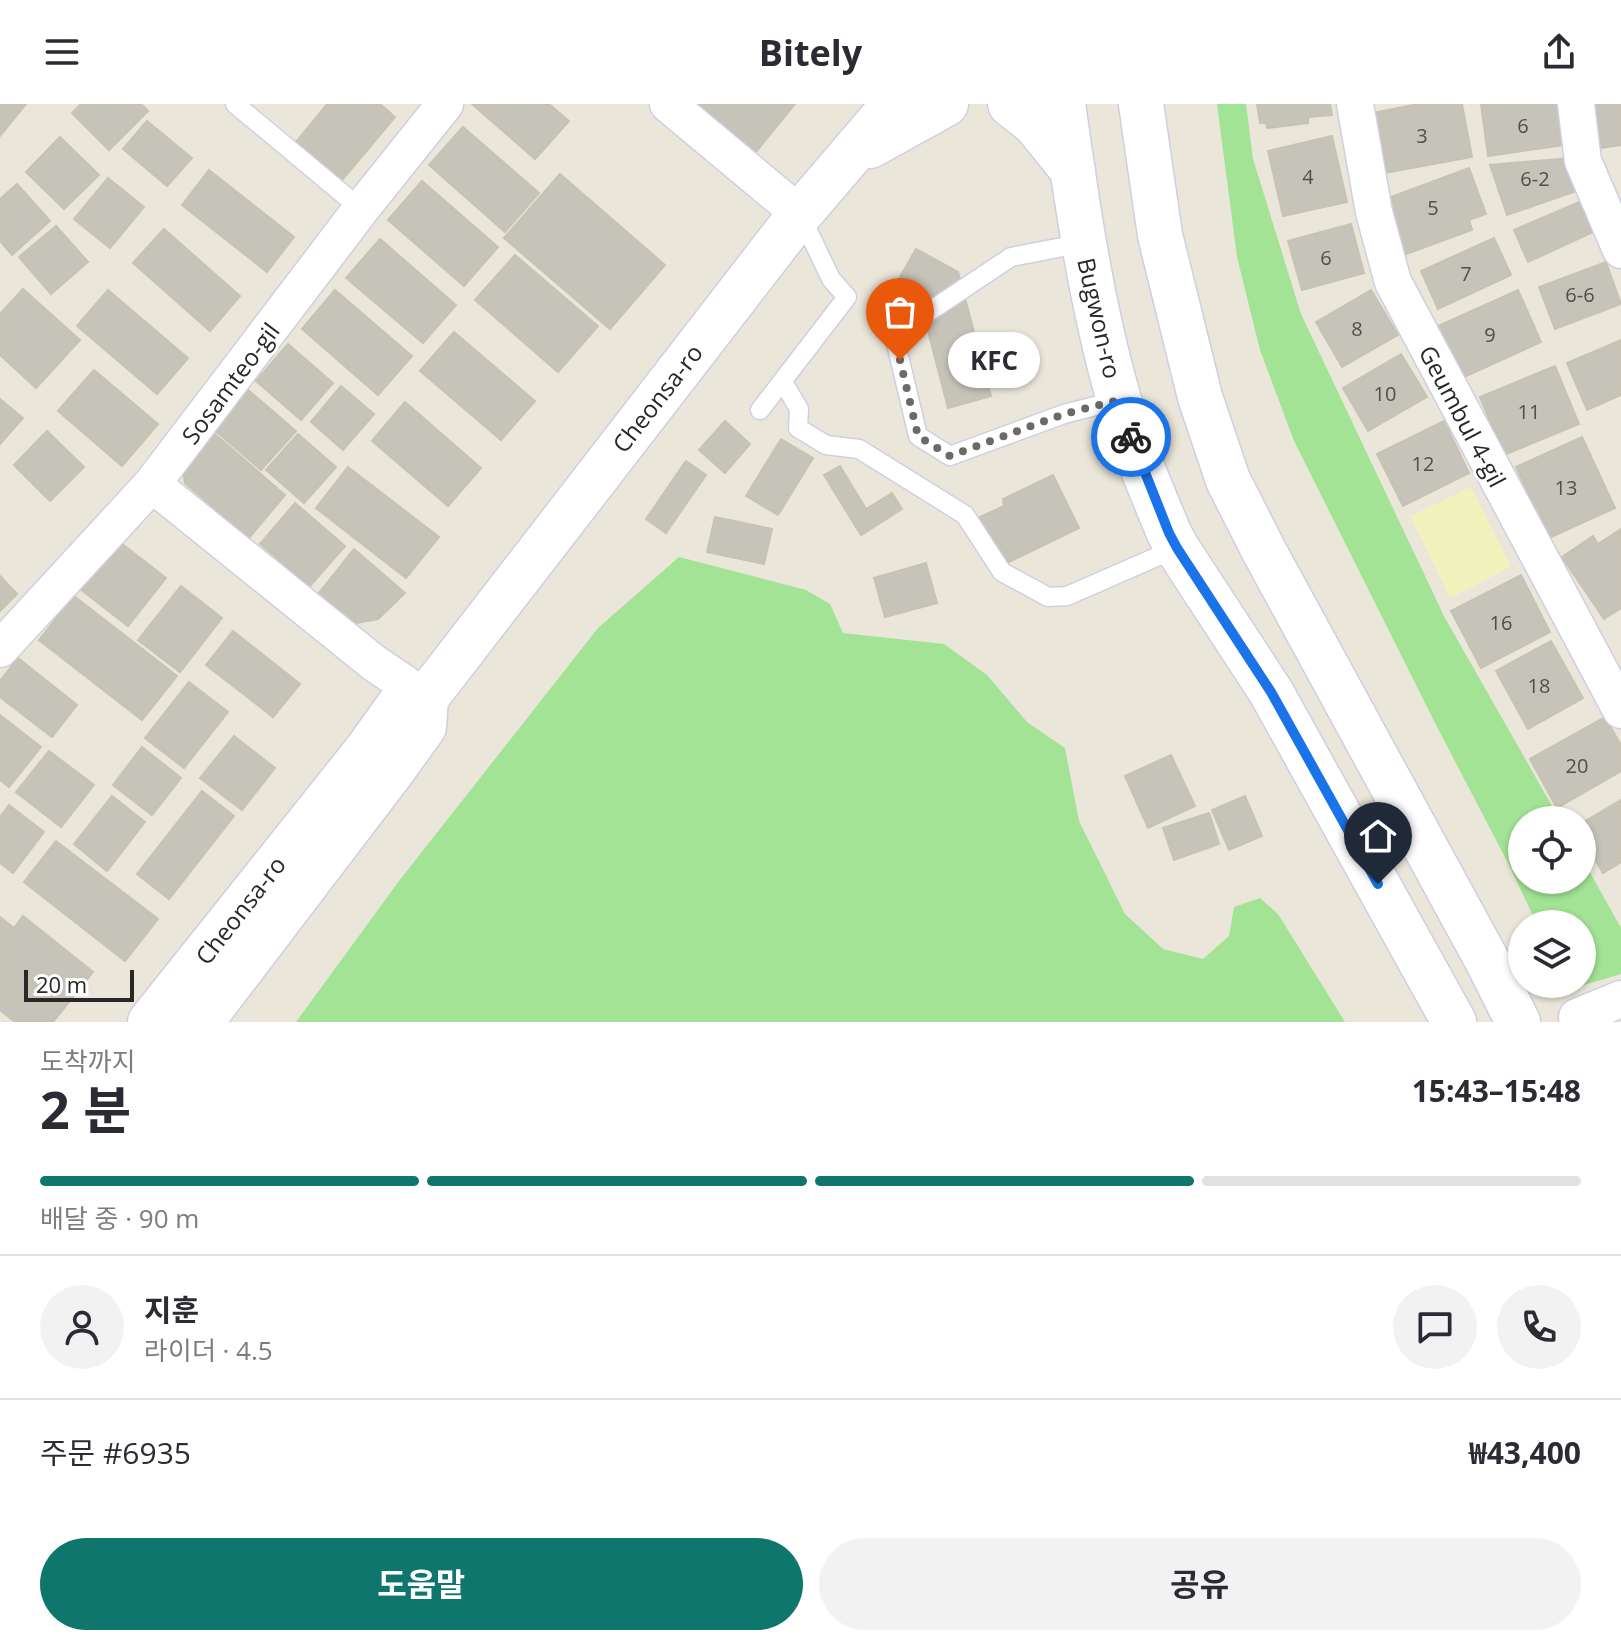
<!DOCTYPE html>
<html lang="ko">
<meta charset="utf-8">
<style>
body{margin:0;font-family:"Open Sans","Noto Sans KR",sans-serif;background:#f2f2f3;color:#2b2b33;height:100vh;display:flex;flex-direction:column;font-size:30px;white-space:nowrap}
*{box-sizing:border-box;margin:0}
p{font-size:26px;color:#7c7c81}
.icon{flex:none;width:44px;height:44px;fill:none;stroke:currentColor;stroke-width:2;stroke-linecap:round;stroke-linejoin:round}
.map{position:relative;height:918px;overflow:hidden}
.sheet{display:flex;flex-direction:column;background:#fff;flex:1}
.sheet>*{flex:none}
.fabs{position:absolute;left:1508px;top:702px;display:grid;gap:16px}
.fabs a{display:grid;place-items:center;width:88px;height:88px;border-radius:50%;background:#fff;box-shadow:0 2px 6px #0004;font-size:40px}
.scale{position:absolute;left:24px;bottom:20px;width:110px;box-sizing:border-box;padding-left:8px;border:4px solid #282828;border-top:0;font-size:22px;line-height:28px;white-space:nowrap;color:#282828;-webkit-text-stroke:6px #fff;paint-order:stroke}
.pin{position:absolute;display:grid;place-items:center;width:68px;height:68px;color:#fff;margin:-82px -34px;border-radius:50% 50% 50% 0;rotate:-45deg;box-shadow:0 0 8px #0007}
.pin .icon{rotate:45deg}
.courier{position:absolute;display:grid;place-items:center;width:80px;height:80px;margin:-40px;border:6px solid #1a73e8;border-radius:50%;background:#fff;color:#222;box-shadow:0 2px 10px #0007}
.bubble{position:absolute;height:56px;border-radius:28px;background:#fff;box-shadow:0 2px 6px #0004;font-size:26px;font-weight:700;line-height:56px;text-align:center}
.head em{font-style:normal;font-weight:700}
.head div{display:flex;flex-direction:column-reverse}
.head{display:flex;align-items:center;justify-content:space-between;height:136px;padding:0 40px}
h1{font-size:52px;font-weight:700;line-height:60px}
.bar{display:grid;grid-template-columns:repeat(4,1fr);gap:12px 8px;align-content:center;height:96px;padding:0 40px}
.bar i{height:10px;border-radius:6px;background:#e1e1e2}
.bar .active{background:#0f766e}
.bar p{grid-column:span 4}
.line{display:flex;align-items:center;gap:20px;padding:0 40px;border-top:2px solid #e1e1e2}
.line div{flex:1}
.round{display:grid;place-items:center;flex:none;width:84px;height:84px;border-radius:42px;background:#f2f2f3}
.button{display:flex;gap:16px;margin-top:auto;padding:16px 40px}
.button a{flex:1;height:92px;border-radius:48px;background:#0f766e;color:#fff;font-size:32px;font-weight:700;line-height:92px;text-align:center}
.button a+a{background:#f2f2f3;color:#2b2b33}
header{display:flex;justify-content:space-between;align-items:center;height:104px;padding:0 40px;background:#fff;font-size:36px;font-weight:700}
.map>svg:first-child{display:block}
.green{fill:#a2e395}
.sand{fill:#f1f1bb}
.building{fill:#c6c3b9;stroke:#c6c3b3;stroke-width:2}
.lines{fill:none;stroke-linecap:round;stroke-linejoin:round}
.lane-casing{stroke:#cfcfe2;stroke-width:21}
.street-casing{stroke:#cfcfe2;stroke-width:39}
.secondary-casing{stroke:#cfcfe2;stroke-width:47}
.lane{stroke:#fff;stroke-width:18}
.street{stroke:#fff;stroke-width:36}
.secondary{stroke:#fff;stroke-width:44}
.done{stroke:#6c6a66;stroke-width:8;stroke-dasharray:0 14.4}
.route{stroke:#1a73e8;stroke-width:10}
.labels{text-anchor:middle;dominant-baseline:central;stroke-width:6;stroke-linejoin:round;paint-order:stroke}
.number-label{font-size:20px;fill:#504f4c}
.street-label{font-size:24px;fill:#282828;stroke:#fff}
</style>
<header><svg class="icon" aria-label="menu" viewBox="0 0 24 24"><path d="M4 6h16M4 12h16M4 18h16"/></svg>Bitely<svg class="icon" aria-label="share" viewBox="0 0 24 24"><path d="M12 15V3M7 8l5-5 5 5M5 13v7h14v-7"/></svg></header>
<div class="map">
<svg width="1621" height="918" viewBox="0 0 1621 918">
<rect width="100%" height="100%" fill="#ebe6da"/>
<g class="green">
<path d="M 1217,0 L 1246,0 L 1253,55 L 1301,210 L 1445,514 L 1560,716 L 1522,716 L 1522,776 L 1582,776 L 1582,754 L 1621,824 L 1621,870 L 1567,886 L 1565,880 L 1582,880 L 1582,820 L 1537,820 L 1507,757 L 1433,615 L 1294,337 L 1260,246 L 1237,153 Z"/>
<path d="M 679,453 L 806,486 L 830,500 L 843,529 L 944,540 L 987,571 L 1027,618 L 1065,644 L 1079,717 L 1125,810 L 1163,845 L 1203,855 L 1229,832 L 1234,803 L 1260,794 L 1278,810 L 1345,918 L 296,918 L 399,777 L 598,524 Z"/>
</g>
<path class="sand" d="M 1471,383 L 1511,463 L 1450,494 L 1410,412 Z"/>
<g class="building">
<path d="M 0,0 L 26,0 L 0,32 Z"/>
<path d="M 81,0 L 141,0 L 148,7 L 109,46 L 72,9 Z"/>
<path d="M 327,0 L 380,0 L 395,13 L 342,76 L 296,38 Z"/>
<path d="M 472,0 L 549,0 L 569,17 L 535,55 Z"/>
<path d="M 695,0 L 795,0 L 755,49 Z"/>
<path d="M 1257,0 L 1330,0 L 1332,11 L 1308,13 L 1308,19 L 1267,24 L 1266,19 L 1260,19 Z"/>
<path d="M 1418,0 L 1462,0 L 1472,53 L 1384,69 L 1373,9 Z"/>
<path d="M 1481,0 L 1559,0 L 1565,41 L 1488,52 Z"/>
<path d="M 1595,0 L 1621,0 L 1621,41 L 1600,44 Z"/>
<path d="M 147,17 L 192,54 L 167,82 L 123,45 Z"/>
<path d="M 463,23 L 539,89 L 505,128 L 429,61 Z"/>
<path d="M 1332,32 L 1347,98 L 1283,112 L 1268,47 Z"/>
<path d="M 60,33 L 99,71 L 64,105 L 26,68 Z"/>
<path d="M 1570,54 L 1579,86 L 1507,111 L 1490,61 Z"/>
<path d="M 1469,64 L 1486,110 L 1469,116 L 1472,126 L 1401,152 L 1380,97 Z"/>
<path d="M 209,66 L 294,133 L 267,168 L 182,101 Z"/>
<path d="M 560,70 L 665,161 L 610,225 L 504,134 Z"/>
<path d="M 108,74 L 144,103 L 110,144 L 74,115 Z"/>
<path d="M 422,77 L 498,143 L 464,182 L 388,116 Z"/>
<path d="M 17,80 L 50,117 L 12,151 L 0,137 L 0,95 Z"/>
<path d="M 1579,98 L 1593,128 L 1528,158 L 1514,126 Z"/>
<path d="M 1351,120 L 1364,169 L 1302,186 L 1288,137 Z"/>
<path d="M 56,122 L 88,158 L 51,190 L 19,153 Z"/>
<path d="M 164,125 L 240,192 L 210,227 L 133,159 Z"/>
<path d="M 1494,134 L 1511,171 L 1438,205 L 1421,167 Z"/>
<path d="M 380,135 L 456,201 L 423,239 L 346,174 Z"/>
<path d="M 916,145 L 958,168 L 991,292 L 948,304 L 919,192 L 896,180 Z"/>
<path d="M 515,151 L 598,222 L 558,268 L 475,196 Z"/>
<path d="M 1606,158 L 1621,200 L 1555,225 L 1539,183 Z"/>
<path d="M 23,185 L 80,236 L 36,284 L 0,251 L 0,210 Z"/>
<path d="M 108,186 L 188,254 L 157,290 L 77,222 Z"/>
<path d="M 335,186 L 412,252 L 378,291 L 302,225 Z"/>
<path d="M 1371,186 L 1398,231 L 1342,263 L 1316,218 Z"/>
<path d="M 1518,186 L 1541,238 L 1462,274 L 1438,222 Z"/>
<path d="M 454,228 L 535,297 L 501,336 L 420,267 Z"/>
<path d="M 1621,236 L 1621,291 L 1587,306 L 1567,259 Z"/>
<path d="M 288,240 L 333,279 L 301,316 L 256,277 Z"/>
<path d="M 1401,250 L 1427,293 L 1368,327 L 1343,284 Z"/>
<path d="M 1555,262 L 1579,320 L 1504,351 L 1480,293 Z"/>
<path d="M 94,266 L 158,320 L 122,362 L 58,307 Z"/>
<path d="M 241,280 L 296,327 L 261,366 L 206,319 Z"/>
<path d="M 341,282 L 374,310 L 343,346 L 311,318 Z"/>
<path d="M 0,295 L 23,314 L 0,340 Z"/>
<path d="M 405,298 L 481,364 L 448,402 L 372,337 Z"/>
<path d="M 725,317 L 750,340 L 725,369 L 699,346 Z"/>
<path d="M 1444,317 L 1469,369 L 1403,402 L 1377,350 Z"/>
<path d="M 209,325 L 285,391 L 249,434 L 185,379 L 182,361 Z"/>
<path d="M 47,327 L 84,363 L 50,397 L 14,361 Z"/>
<path d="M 298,330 L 336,363 L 304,399 L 266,366 Z"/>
<path d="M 1582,333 L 1615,404 L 1549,434 L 1516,363 Z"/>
<path d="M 781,335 L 813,354 L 778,411 L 746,392 Z"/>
<path d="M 686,357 L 706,371 L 666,429 L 646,415 Z"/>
<path d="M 840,362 L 866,405 L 892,389 L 902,405 L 861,431 L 824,371 Z"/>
<path d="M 348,363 L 439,433 L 406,474 L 316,404 Z"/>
<path d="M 1053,371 L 1079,424 L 1003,461 L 980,413 L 1004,402 L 1003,395 Z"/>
<path d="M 295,399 L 345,442 L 310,482 L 260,440 Z"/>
<path d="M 715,413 L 772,425 L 764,460 L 707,448 Z"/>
<path d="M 1621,425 L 1621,504 L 1604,515 L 1562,453 L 1593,432 L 1598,440 Z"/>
<path d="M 117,436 L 166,474 L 128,522 L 79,484 Z"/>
<path d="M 354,445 L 405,489 L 378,515 L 352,520 L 315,494 Z"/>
<path d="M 926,459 L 937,499 L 885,513 L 874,474 Z"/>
<path d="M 1521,471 L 1550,528 L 1481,564 L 1451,507 Z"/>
<path d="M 0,472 L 17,490 L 0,507 Z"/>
<path d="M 181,482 L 222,514 L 180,568 L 138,536 Z"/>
<path d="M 74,492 L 177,572 L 142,616 L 39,536 Z"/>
<path d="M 233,527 L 300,580 L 273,613 L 206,561 Z"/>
<path d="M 1551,537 L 1583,594 L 1528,625 L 1496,567 Z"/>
<path d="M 18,554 L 77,601 L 52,633 L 0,593 L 0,577 Z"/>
<path d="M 189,578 L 228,608 L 184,664 L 145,634 Z"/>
<path d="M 0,611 L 41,643 L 9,683 L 0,676 Z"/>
<path d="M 1605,613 L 1621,641 L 1621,667 L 1557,704 L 1530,655 Z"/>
<path d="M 234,632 L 275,664 L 242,706 L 200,674 Z"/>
<path d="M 142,643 L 181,674 L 152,711 L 113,681 Z"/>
<path d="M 49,647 L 94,681 L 61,723 L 16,688 Z"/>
<path d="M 1171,651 L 1195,702 L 1148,724 L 1125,672 Z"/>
<path d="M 202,687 L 234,712 L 169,795 L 137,770 Z"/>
<path d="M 112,692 L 145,718 L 107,767 L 74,740 Z"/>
<path d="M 1245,692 L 1262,732 L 1229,746 L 1212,706 Z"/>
<path d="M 1621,696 L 1621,758 L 1603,769 L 1582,733 L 1582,719 Z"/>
<path d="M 9,701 L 44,728 L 13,769 L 0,759 L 0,713 Z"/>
<path d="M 1209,709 L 1219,740 L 1174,756 L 1163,724 Z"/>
<path d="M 56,737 L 158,815 L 125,857 L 24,778 Z"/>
<path d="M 23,812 L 93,868 L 53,918 L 15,918 L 0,906 L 0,813 L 14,824 Z"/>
</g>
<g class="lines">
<g class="lane-casing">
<g id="lane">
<path d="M 235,0 L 361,105"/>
<path d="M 1083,139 L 1011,153 L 894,231 L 918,332 L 950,352 L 1064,310 L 1119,296"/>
<path d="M 783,278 L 799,305 L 798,324 L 826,341 L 859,345 L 965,411 L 1002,468 L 1048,493 L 1067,492 L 1177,444"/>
<path d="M 760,306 L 847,193 L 831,175 L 801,112"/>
</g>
</g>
<g class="street-casing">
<g id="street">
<path d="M 668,0 L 800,110"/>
<path d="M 1355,0 L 1374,108 L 1393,178 L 1621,606"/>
<path d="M 1576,0 L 1583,57 L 1621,146"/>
<path d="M 152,380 L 374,559 L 426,594"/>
<path d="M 0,545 L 152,380 L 361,105 L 445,0"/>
<path d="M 1577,913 L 1621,895"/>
</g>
</g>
<g class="secondary-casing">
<g id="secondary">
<path d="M 1010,0 L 1035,20 L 1073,67"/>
<path d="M 1063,0 C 1077,100 1091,199 1119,296 C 1132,342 1151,385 1169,429 L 1177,444 L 1271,588 L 1454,918"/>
<path d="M 1141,0 L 1160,131 L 1200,293 L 1228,376 L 1264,447 L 1489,860 L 1518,918"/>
<path d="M 870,42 L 946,0"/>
<path d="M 150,918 L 366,647 L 399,601 L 426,594"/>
<path d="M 201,918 L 393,666 L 424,623 L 426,594 L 800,110 L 894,0"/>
</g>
</g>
<use href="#lane" class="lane"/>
<use href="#street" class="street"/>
<use href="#secondary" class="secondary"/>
</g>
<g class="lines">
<path class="done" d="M 900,256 L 918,332 L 950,352 L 1064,310 L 1119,296 L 1131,333"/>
<path class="route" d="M 1131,333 L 1169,429 L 1177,444 L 1271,588 L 1378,780"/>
</g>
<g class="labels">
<g class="number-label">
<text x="1523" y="21">6</text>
<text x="1422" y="31">3</text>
<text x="1308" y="72">4</text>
<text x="1535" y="74">6-2</text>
<text x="1433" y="103">5</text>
<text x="1326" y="153">6</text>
<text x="1466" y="169">7</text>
<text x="1580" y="190">6-6</text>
<text x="1357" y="224">8</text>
<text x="1490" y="230">9</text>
<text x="1385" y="289">10</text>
<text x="1529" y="307">11</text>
<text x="1423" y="359">12</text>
<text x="1566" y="383">13</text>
<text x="1501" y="518">16</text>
<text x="1539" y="581">18</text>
<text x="1577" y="661">20</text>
</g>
<g class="street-label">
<text transform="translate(1100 214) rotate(77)">Bugwon-ro</text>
<text transform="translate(230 279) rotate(-53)">Sosamteo-gil</text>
<text transform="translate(657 294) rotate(-52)">Cheonsa-ro</text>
<text transform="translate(1463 312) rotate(62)">Geumbul 4-gil</text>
<text transform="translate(240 806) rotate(-52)">Cheonsa-ro</text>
</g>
</g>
</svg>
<div class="fabs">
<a><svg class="icon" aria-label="locate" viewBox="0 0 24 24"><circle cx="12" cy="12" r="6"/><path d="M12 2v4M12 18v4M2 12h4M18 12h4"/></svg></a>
<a><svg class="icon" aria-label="layers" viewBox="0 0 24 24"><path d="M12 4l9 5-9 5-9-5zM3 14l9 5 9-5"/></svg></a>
</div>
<div class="scale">20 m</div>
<div class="pin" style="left:900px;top:256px;background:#ea580c"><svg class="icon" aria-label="bag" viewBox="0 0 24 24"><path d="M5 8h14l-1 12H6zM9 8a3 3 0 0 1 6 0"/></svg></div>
<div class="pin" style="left:1378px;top:780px;background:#1f2937"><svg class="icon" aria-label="home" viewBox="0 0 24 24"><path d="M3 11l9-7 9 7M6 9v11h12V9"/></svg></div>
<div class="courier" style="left:1131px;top:333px"><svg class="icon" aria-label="bike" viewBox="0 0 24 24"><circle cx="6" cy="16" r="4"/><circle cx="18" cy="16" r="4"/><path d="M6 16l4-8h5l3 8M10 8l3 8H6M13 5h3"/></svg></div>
<div class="bubble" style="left:948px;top:228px;width:92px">KFC</div>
</div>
<section class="sheet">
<div class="head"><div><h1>2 분</h1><p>도착까지</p></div><em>15:43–15:48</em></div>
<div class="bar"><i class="active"></i><i class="active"></i><i class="active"></i><i></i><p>배달 중 · 90 m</p></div>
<div class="line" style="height:144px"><a class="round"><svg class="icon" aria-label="person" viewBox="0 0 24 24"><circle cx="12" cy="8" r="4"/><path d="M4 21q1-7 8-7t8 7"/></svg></a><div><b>지훈</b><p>라이더 · 4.5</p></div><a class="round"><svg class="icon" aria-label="chat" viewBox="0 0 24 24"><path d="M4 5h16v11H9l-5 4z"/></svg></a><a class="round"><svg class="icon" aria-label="phone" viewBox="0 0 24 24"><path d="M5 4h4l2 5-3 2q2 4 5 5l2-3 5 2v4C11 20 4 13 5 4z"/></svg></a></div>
<div class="line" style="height:104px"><div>주문 #6935</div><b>₩43,400</b></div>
<div class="button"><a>도움말</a><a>공유</a></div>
</section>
